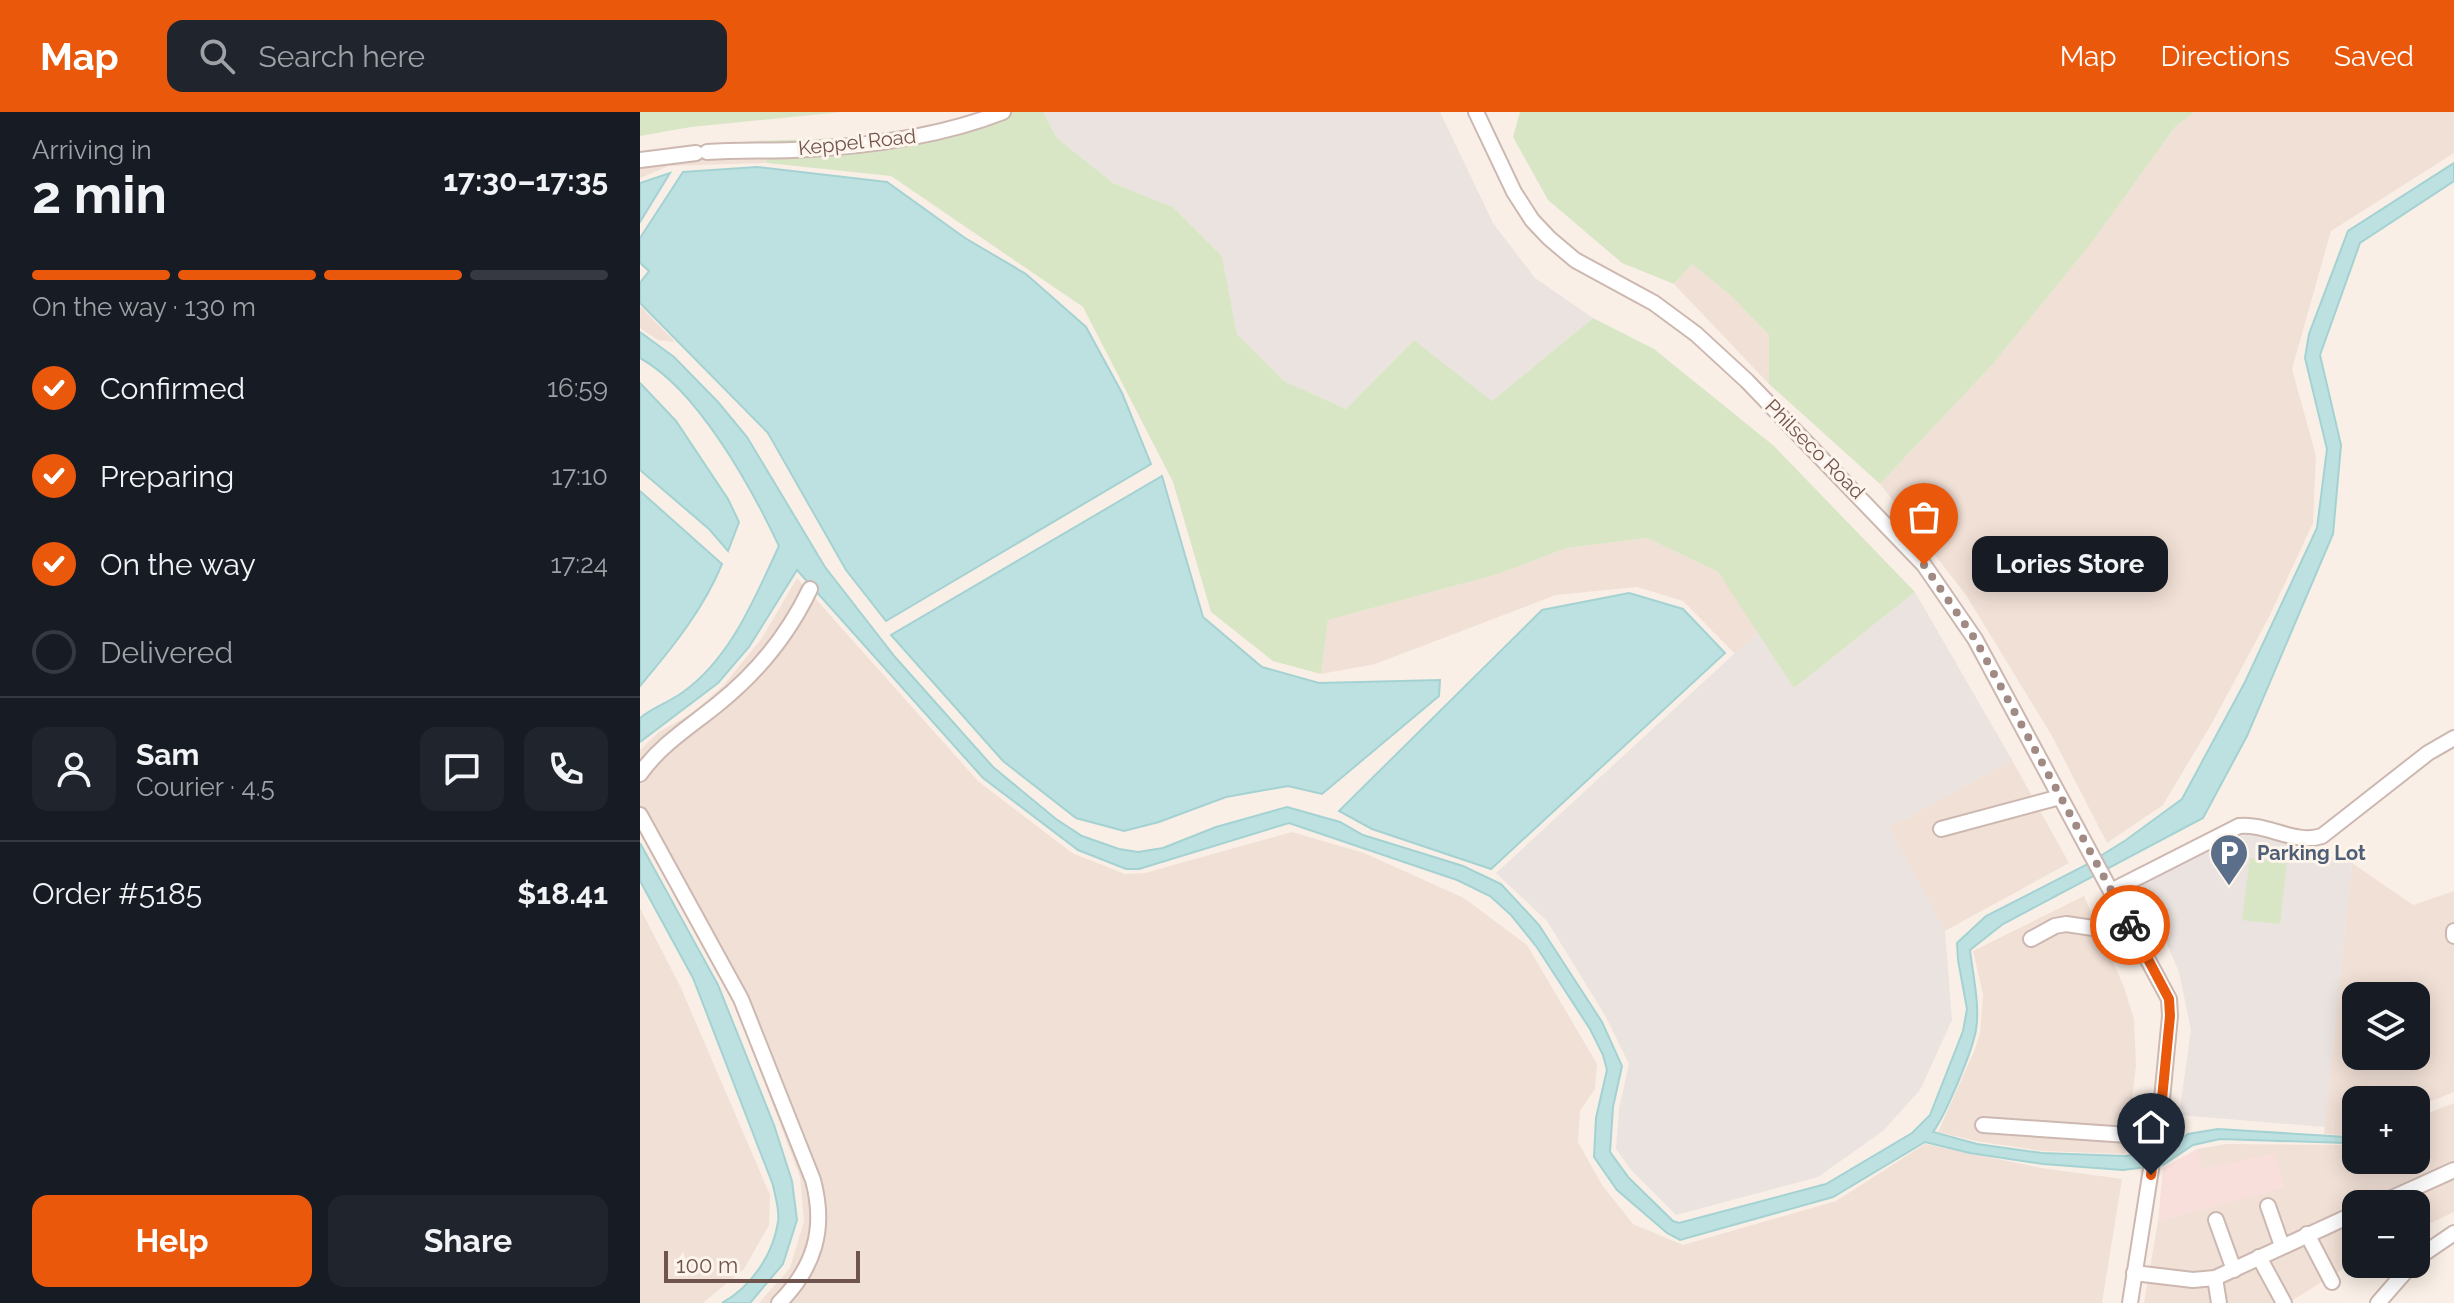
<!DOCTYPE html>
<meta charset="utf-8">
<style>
body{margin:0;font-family:Raleway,sans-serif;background:#20242c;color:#f1f3f6;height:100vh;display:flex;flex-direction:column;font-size:30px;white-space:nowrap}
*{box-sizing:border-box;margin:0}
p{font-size:26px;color:#9ea1a6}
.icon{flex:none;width:44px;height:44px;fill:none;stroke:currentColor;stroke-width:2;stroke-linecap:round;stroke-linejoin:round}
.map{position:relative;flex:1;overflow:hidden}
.details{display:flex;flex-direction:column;background:#171b24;width:640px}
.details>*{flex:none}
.tools{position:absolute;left:1702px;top:870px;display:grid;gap:16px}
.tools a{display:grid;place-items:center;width:88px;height:88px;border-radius:16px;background:#171b24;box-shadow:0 4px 20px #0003;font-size:40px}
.scale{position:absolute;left:24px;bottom:20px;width:196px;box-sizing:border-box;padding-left:8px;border:4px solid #70544e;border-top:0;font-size:22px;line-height:28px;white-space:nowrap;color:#70544e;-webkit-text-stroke:6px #fdf4ec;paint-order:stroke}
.pin{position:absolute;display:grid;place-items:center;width:68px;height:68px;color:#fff;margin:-82px -34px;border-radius:50% 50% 50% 0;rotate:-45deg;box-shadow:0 0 8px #0007}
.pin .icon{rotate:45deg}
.courier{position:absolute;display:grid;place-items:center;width:80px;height:80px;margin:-40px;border:6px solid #ea580c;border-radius:50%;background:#fff;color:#222;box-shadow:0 2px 10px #0007}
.bubble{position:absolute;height:56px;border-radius:16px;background:#171b24;box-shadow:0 4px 20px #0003;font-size:26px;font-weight:700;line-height:56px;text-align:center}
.headline em{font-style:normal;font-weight:700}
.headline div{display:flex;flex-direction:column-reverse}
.headline{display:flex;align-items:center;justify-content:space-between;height:136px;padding:0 32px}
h1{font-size:52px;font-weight:700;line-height:60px}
.bar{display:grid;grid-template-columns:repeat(4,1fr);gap:12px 8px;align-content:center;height:96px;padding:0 32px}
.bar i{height:10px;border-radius:6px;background:#363941}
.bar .active{background:#ea580c}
.bar p{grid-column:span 4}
.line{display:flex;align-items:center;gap:20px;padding:0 32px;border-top:2px solid #363941}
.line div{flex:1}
.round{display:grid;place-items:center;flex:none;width:84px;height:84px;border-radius:16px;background:#20242c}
ol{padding:0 32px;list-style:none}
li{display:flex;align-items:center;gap:24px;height:88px}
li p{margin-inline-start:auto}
li .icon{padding:8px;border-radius:50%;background:#ea580c;color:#fff;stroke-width:4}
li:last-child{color:#9ea1a6}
li i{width:44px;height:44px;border:4px solid #363941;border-radius:50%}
.cta{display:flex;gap:16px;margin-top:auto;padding:16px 32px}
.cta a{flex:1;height:92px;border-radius:16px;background:#ea580c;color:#fff;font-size:32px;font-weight:700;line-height:92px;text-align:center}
.cta a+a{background:#20242c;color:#f1f3f6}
header{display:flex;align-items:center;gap:48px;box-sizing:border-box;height:112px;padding:0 40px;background:#ea580c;color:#fff}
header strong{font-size:38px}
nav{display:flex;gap:44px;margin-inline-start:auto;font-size:28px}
.search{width:560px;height:72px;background:#20242c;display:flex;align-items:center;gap:20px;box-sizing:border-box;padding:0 28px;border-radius:16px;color:#9ea1a6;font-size:30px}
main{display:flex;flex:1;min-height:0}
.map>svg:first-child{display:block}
.residential{fill:#f1e0d6;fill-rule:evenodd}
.commercial{fill:#f9dfdb}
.industrial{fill:#eae3e0}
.green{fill:#d8e6c6}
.water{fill:#bde1e1;stroke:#a4d2d2;stroke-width:2}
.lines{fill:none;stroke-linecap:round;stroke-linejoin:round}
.minor-casing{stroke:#cdb8b1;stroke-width:18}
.minor{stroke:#fff;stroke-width:14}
.done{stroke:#a08a83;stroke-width:8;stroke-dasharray:0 14.4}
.route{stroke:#ea580c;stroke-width:10}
.labels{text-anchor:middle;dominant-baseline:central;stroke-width:6;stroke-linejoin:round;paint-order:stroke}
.street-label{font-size:20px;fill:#70544e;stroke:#fdf4ec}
.service-label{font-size:20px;font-weight:bold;fill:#4e5e75;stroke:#fdf4ec;text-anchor:start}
</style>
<header>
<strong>Map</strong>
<div class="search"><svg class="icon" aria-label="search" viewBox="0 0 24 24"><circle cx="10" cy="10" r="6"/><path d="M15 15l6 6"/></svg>Search here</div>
<nav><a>Map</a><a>Directions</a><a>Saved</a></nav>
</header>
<main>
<section class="details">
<div class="headline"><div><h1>2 min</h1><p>Arriving in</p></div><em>17:30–17:35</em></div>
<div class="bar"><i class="active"></i><i class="active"></i><i class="active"></i><i></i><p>On the way · 130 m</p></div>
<ol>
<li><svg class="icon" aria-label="check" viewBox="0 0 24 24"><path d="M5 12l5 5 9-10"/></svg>Confirmed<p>16:59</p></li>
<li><svg class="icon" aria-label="check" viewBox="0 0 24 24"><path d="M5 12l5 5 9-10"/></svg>Preparing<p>17:10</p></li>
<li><svg class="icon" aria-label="check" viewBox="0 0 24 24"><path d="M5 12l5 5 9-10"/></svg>On the way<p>17:24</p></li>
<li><i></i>Delivered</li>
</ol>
<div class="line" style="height:144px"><a class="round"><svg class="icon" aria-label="person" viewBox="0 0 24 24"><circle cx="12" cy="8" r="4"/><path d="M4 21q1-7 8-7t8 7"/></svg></a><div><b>Sam</b><p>Courier · 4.5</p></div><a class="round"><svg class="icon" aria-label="chat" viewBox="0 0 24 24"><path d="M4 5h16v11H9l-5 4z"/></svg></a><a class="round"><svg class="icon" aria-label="phone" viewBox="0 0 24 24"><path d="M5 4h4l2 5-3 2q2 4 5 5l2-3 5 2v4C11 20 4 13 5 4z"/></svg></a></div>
<div class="line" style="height:104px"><div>Order #5185</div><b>$18.41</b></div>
<div class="cta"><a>Help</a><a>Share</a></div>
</section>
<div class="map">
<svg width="1814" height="1191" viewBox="0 0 1814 1191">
<rect width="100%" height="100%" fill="#faefe6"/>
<g class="residential">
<path d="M 1555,0 L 1814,0 L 1814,41 L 1691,119 L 1652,257 L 1676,344 L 1673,411 L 1629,505 L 1572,611 L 1523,693 L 1467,731 L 1412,624 L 1326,483 L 1240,372 L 1353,252 L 1449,134 L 1536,14 Z"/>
<path d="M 116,29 L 127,51 L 29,54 L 0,66 L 0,44 L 48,34 Z"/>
<path d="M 1052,152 L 1090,183 L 1129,223 L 1129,272 L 1034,172 Z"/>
<path d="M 0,194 L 35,230 L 18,228 L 0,216 Z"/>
<path d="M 1007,426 L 1078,460 L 1119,519 L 1095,542 L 1043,489 L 997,475 L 916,483 L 735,552 L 681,562 L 688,508 L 855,463 L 927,436 Z"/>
<path d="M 157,466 L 338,669 L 432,741 L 485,762 L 505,761 L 652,720 L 724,741 L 824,786 L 887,833 L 957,952 L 955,977 L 940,999 L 938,1030 L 962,1073 L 993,1112 L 1043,1133 L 1196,1089 L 1285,1032 L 1401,1056 L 1482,1067 L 1462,1191 L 119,1191 L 150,1156 L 164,1109 L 160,1065 L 89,876 L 0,715 L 0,638 L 19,620 L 51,602 L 83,574 L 122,526 Z"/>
<path d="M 1372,648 L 1429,751 L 1305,819 L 1249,716 Z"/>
<path d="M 1712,751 L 1773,793 L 1814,779 L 1814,980 L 1776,995 L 1776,988 L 1716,988 L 1716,1019 L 1706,1023 L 1684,1022 ZM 1716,884 L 1776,884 L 1776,944 L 1716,944 Z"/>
<path d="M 1444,784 L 1484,875 L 1494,907 L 1496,954 L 1485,1042 L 1402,1039 L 1336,1029 L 1298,1020 L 1335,937 L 1340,921 L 1343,883 L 1333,839 Z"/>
<path d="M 0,796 L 41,876 L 130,1083 L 129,1113 L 104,1157 L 63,1191 L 0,1191 Z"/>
<path d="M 1814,991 L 1814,1100 L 1776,1118 L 1776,1092 L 1716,1092 L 1716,1149 L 1648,1191 L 1504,1191 L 1518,1109 L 1645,1075 L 1561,1057 L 1557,1037 L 1587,1032 L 1706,1033 L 1716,1029 L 1716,1048 L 1776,1048 L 1776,1006 Z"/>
</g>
<path class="commercial" d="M 1557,1037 L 1562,1057 L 1634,1041 L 1645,1076 L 1518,1109 L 1523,1056 Z"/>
<g class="industrial">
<path d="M 403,0 L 800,0 L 853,111 L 895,166 L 953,206 L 852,289 L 774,228 L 706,297 L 644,269 L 597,222 L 582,144 L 533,95 L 473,71 L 417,26 Z"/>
<path d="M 1275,480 L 1372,648 L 1249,716 L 1305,819 L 1312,908 L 1280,978 L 1243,1019 L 1178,1065 L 1036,1103 L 992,1059 L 976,1037 L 979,997 L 989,952 L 966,905 L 907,809 L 856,761 L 1119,519 L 1154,576 Z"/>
<path d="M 1600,716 L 1712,751 L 1685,1015 L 1539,1003 L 1551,918 L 1539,860 L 1498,765 Z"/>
</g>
<g class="green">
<path d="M 0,0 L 202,0 L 51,15 L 0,24 Z"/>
<path d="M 358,0 L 403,0 L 417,26 L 473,71 L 533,95 L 582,144 L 597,222 L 644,269 L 706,297 L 774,228 L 852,289 L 953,206 L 1014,237 L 1134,334 L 1275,480 L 1154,576 L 1078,460 L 1007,426 L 927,436 L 855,463 L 688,508 L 681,562 L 633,549 L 571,500 L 533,370 L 443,195 L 251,64 L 127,51 L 116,29 L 297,23 Z"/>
<path d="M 880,0 L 1555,0 L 1536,14 L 1449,134 L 1353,252 L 1240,372 L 1129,272 L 1129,223 L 1090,183 L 1052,152 L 1034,172 L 982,151 L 908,88 L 873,25 Z"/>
<path d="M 1610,746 L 1647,750 L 1640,812 L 1602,808 Z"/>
</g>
<g class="water">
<path d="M 1814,51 L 1814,69 L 1720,131 L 1680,243 L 1701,333 L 1693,422 L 1607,624 L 1563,706 L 1363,812 L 1330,838 C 1333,864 1340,892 1336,918 C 1332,940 1306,1002 1293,1020 L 1337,1032 L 1402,1041 L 1486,1044 L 1525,1038 L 1548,1022 L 1578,1017 L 1706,1025 L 1716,1021 L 1716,1027 L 1706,1031 L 1580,1027 L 1553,1033 L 1523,1053 L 1483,1058 L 1403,1052 L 1330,1041 L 1285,1030 L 1193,1085 L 1040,1128 L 1027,1121 L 977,1078 L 954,1045 L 956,1006 L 967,958 L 963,943 L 950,917 L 896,834 L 871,803 L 850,784 L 817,768 L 649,711 L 499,757 L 486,757 L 438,738 L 343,666 L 157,458 L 109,535 L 78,571 L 0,630 L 0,606 C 13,595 30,590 43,580 C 91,546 115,485 139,434 C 111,375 58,278 0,246 L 0,220 L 34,245 L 78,290 L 107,325 L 185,455 L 255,545 L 353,655 L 416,707 L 442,724 L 479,737 L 498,740 L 523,736 L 576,715 L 647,695 L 700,710 L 723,723 L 823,754 L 861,772 L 899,813 L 962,910 L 982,954 L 973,995 L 970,1040 L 989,1066 L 1033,1109 L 1039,1111 L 1186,1072 L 1272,1021 L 1290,1003 L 1323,919 L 1327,897 L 1318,848 L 1317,831 L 1346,804 L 1446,753 L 1486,728 L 1542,687 L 1605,570 L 1677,416 L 1687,337 L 1665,246 L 1669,222 L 1708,119 Z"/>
<path d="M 117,55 L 247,70 L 325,126 L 386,162 L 446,215 L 482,281 L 511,352 L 246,509 L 206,458 L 128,321 L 0,191 L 0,171 L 9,159 L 0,151 L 0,126 L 43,60 Z"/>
<path d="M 30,61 L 0,110 L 0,71 Z"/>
<path d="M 0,271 L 36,309 L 88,387 L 99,410 L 88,439 L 69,417 L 0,358 Z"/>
<path d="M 522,364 L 563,505 L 622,555 L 679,571 L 800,568 L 799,584 L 682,682 L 648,674 L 586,685 L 519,710 L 484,719 L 436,706 L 363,649 L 251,523 Z"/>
<path d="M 0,379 L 82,452 C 63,498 32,536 0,574 Z"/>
<path d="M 989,481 L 1043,497 L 1085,541 L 851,757 L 732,717 L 699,699 L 902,498 Z"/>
<path d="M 0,731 L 78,873 L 134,1013 L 152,1069 L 157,1108 L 143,1152 L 110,1191 L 82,1191 C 111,1175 133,1143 138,1110 C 140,1099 135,1084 133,1073 L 53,866 L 0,769 Z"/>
</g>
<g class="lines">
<g class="minor-casing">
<g id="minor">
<path d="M 836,0 L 874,80 L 892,108 L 909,126 L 935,148 L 1014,191 L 1056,222 L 1107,269 L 1284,453 L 1335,527 L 1529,887 L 1530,904 L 1522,987 L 1490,1191"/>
<path d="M 67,40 C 96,38 124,39 153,38 C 224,35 297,26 363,0"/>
<path d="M 0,48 L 56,41"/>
<path d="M 0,662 C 20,633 51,614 78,592 C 118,560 148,523 170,477"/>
<path d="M 0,703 L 101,887 L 173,1068 C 186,1116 175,1155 139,1191"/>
<path d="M 1301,717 L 1420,685"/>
<path d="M 1471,779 L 1599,714 C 1627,711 1655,733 1682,724 L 1788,641 L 1814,626"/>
<path d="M 1814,819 L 1814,824"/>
<path d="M 1391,827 L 1415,814 L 1426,812 L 1460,817 L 1485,805"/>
<path d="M 1343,1013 L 1517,1025"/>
<path d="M 1739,1092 L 1814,1058"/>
<path d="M 1628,1094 L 1642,1134"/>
<path d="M 1776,1106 L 1781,1117"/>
<path d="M 1576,1108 L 1594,1158"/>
<path d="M 1667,1122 L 1692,1170"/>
<path d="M 1619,1145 L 1644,1191"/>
<path d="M 1776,1147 L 1814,1121"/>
<path d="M 1494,1161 L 1553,1168 L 1575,1166 L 1716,1101"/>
<path d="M 1575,1166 L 1579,1191"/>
<path d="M 1738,1191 L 1772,1152"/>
</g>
</g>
<use href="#minor" class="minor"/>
</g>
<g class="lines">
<path class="done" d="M 1284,453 L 1335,527 L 1490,813"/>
<path class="route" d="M 1490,813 L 1529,887 L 1530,904 L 1522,987 L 1511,1063"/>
</g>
<defs>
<g id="parking-pin" transform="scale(2)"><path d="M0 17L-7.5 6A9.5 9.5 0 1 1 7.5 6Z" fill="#5c6f8a" stroke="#fdf4ec"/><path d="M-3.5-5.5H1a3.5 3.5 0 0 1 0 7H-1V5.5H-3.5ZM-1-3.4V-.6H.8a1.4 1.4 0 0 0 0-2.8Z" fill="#fff"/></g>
</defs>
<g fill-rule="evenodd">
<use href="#parking-pin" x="1589" y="741"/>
</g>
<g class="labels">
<g class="street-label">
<text transform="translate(217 30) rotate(-6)">Keppel Road</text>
<text transform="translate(1175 337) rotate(45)">Philseco Road</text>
</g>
<g class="service-label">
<text x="1617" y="741">Parking Lot</text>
</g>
</g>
</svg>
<div class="tools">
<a><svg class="icon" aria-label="layers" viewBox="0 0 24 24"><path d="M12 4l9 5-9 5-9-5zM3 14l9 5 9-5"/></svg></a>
<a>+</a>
<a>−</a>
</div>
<div class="scale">100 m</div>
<div class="pin" style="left:1284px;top:453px;background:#ea580c"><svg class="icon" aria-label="bag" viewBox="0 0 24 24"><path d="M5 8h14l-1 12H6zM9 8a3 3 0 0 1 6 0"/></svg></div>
<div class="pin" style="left:1511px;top:1063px;background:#1f2937"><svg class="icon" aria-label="home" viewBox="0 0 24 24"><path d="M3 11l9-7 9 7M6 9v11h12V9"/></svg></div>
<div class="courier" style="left:1490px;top:813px"><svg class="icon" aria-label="bike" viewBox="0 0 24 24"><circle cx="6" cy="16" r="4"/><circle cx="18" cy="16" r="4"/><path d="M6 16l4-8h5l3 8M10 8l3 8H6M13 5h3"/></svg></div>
<div class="bubble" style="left:1332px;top:424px;width:196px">Lories Store</div>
</div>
</main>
